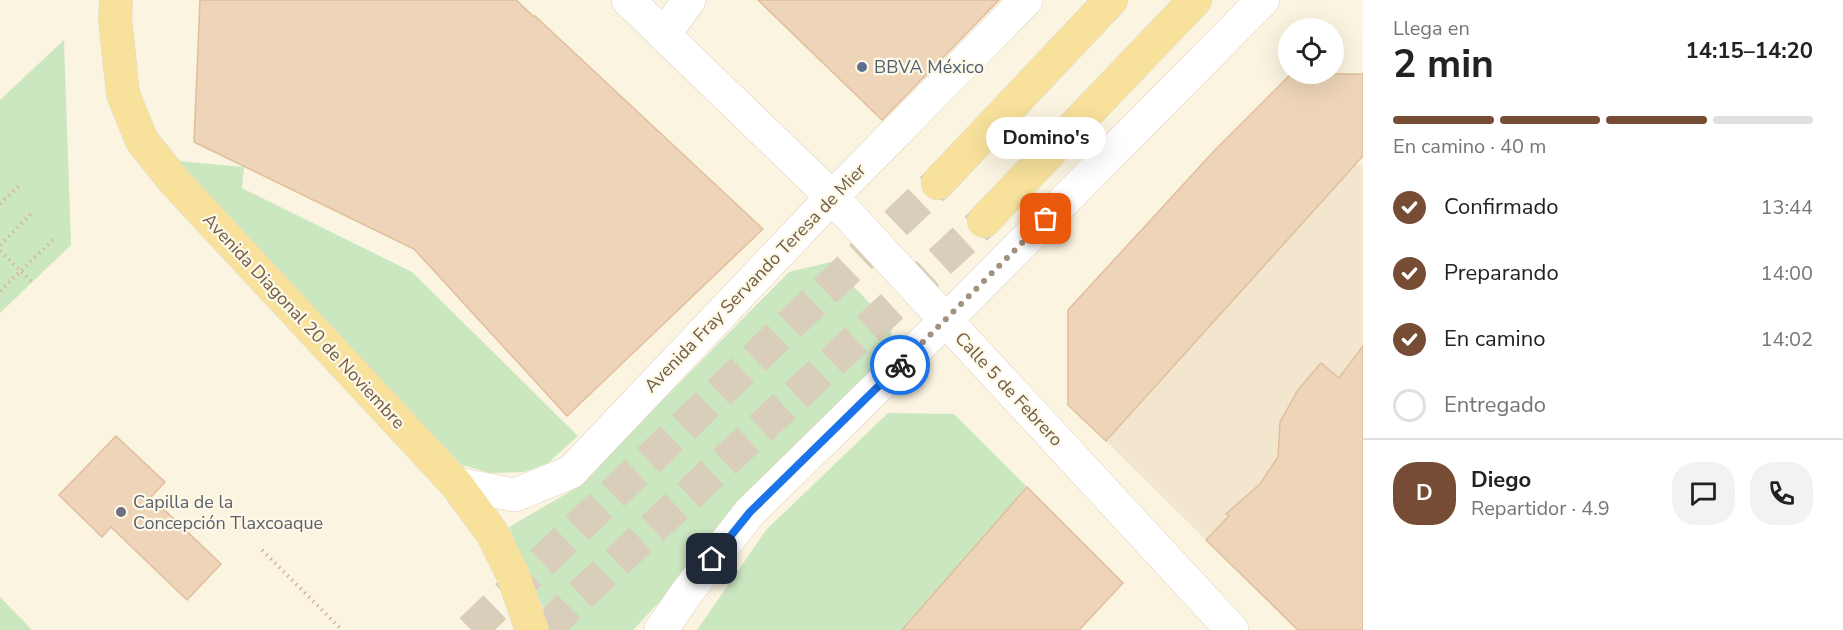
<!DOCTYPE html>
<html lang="es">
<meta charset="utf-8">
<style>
body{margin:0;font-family:"Nunito Sans",sans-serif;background:#f2f2f2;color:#222;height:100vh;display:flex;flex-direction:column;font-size:22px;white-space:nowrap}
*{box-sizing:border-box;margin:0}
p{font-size:20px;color:#767676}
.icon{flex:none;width:33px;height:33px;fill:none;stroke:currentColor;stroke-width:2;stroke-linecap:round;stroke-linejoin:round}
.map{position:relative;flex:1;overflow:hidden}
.side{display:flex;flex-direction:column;background:#fff;width:480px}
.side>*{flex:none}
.tools{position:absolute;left:1278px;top:18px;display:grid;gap:12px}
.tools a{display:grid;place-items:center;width:66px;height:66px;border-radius:50%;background:#fff;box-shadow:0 6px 24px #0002;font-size:30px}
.pin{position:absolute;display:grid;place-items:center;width:51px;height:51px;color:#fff;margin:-26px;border-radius:12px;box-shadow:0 3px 9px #0006}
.courier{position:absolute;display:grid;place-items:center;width:60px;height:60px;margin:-30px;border:4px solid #1a73e8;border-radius:50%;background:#fff;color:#222;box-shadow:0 2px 8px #0007}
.bubble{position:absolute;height:42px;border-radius:21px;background:#fff;box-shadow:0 6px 24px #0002;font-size:20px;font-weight:700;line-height:42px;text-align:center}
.headline em{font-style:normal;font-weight:700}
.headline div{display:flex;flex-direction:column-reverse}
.headline{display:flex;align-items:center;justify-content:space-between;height:102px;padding:0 30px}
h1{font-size:39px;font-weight:700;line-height:45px}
.bar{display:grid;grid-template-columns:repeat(4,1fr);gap:9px 6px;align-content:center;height:72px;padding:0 30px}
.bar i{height:8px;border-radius:4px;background:#e0e0e0}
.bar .active{background:#774c34}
.bar p{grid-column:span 4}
.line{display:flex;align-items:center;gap:15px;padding:0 30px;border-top:2px solid #e0e0e0}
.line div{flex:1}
.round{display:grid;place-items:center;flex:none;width:63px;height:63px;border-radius:24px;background:#f2f2f2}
ol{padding:0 30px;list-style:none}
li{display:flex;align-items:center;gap:18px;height:66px}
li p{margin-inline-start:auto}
li .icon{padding:6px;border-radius:50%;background:#774c34;color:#fff;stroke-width:4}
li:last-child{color:#767676}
li i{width:33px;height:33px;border:3px solid #e0e0e0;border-radius:50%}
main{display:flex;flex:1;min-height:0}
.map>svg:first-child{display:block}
.residential{fill:#f2e6cf}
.green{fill:#cbe7c0}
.building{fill:#eed5b9;stroke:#e0be9b;stroke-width:1.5}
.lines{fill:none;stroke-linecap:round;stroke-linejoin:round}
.major-tunnel{stroke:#d8ceba;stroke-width:33;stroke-dasharray:33 16;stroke-linecap:butt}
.minor-casing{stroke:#ded1bd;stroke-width:34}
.major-casing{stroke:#ddd8d3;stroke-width:34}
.path{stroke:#d3b99d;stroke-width:4;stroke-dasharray:1.5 4.5;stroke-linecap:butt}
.minor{stroke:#fff;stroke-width:33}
.major{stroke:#f7e19b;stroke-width:33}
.done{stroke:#a1917e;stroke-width:6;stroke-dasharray:0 10.8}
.route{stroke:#1a73e8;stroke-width:8}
.service-dot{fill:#5c6f8a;stroke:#fef8e6;stroke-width:2}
.worship-dot{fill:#6b7280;stroke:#fef8e6;stroke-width:2}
.labels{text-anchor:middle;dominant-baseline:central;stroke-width:4.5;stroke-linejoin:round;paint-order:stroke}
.service-label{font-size:18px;fill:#4e5e75;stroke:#fef8e6;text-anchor:start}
.street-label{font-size:18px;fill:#705c49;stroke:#fef8e6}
.worship-label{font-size:18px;fill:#5b616d;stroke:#fef8e6;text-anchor:start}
</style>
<main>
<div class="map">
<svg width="1363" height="630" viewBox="0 0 1363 630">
<rect width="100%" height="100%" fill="#fbf4e0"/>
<path class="residential" d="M 1333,162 L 1363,165 L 1363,346 L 1339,378 L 1321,363 L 1298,390 L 1280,422 L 1278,457 L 1260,484 L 1226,514 L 1229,516 L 1206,540 L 1106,441 L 1325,199 L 1321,196 Z"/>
<g class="green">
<path d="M 64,40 L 71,245 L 0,313 L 0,100 Z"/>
<path d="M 177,161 L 244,167 L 242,188 L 412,272 L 578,436 L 548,463 L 524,472 L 490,473 L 462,465 L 174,167 Z"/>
<path d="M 831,262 L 892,327 L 889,358 L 633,630 L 549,630 L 544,610 L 509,527 L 576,488 L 789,272 Z"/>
<path d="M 888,413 L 954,414 L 1027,487 L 902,630 L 697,630 L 766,530 Z"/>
<path d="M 0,597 L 32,630 L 0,630 Z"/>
</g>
<g class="building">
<path d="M 200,0 L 516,0 L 533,16 L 535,16 L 763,229 L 567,416 L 414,249 L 194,142 Z"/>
<path d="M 758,0 L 999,0 L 882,120 Z"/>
<path d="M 1291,74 L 1363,74 L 1363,156 L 1106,441 L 1068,405 L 1068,310 L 1214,151 Z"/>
<path d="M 1363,346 L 1363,630 L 1298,630 L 1206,540 L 1229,516 L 1226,514 L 1260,484 L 1278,457 L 1280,422 L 1298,390 L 1321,363 L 1339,378 Z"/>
<path d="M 116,436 L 165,482 L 151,497 L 221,564 L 187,600 L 111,527 L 102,537 L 59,495 Z"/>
<path d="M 1027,487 L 1123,583 L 1079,630 L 902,630 Z"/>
</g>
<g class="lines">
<g class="major-tunnel">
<path d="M 471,630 L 938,183"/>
<path d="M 546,630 L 571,604 L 984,221"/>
</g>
<g class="minor-casing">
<g id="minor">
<path d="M 628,0 L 832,197 L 1232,630"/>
<path d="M 664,35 L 689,0"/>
<path d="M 456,484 L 515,495 L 571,472 L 832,197 L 1026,0"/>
<path d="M 661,630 L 688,591 L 750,512 L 946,320 L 1263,0"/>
</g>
</g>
<g class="major-casing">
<g id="major">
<path d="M 116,0 L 115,18 L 123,94 L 142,141 L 175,182 L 456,484 L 492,533 L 513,575 L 532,630"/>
<path d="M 938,183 L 1111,0"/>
<path d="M 984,221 L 1195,0"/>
</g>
</g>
<g class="path">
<path d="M 0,204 L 22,183"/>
<path d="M 0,245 L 33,212"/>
<path d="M 0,251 L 32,282"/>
<path d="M 0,291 L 55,238"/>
<path d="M 262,550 L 342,630"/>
</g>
<use href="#minor" class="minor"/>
<use href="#major" class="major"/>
</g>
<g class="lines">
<path class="done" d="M 900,365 L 1046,219"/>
<path class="route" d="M 712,559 L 750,512 L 900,365"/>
</g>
<circle class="service-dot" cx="862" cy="67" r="6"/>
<circle class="worship-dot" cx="121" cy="512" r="6"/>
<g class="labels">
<g class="service-label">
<text x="874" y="67">BBVA México</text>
</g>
<g class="street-label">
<text transform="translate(755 278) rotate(-46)">Avenida Fray Servando Teresa de Mier</text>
<text transform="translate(304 321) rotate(47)">Avenida Diagonal 20 de Noviembre</text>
<text transform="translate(1009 389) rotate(47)">Calle 5 de Febrero</text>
</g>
<g class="worship-label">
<text x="133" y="502">Capilla de la<tspan x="133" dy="21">Concepción Tlaxcoaque</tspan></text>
</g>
</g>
</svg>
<div class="tools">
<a><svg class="icon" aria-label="locate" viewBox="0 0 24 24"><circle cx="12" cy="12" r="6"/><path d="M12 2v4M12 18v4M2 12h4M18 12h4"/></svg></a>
</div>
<div class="pin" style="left:1046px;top:219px;background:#ea580c"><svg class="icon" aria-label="bag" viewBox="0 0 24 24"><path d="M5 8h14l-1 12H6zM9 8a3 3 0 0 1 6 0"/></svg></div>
<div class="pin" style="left:712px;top:559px;background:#1f2937"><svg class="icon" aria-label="home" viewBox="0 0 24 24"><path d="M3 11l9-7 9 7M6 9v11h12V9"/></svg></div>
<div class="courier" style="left:900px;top:365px"><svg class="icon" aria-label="bike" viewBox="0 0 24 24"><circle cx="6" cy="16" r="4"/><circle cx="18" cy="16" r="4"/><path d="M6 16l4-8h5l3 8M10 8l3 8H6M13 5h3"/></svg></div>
<div class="bubble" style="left:986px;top:117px;width:120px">Domino's</div>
</div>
<section class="side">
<div class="headline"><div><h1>2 min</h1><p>Llega en</p></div><em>14:15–14:20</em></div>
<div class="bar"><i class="active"></i><i class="active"></i><i class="active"></i><i></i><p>En camino · 40 m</p></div>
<ol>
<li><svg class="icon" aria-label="check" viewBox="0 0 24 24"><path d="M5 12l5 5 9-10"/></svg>Confirmado<p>13:44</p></li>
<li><svg class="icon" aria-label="check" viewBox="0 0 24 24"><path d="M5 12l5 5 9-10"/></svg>Preparando<p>14:00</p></li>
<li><svg class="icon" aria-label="check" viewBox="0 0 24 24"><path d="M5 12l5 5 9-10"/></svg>En camino<p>14:02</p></li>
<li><i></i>Entregado</li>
</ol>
<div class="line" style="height:108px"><b class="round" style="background:#774c34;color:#fff">D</b><div><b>Diego</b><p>Repartidor · 4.9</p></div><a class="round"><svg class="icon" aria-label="chat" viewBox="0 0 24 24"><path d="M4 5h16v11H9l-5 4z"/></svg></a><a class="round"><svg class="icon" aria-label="phone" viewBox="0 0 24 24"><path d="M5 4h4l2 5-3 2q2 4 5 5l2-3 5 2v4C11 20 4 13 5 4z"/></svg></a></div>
</section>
</main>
